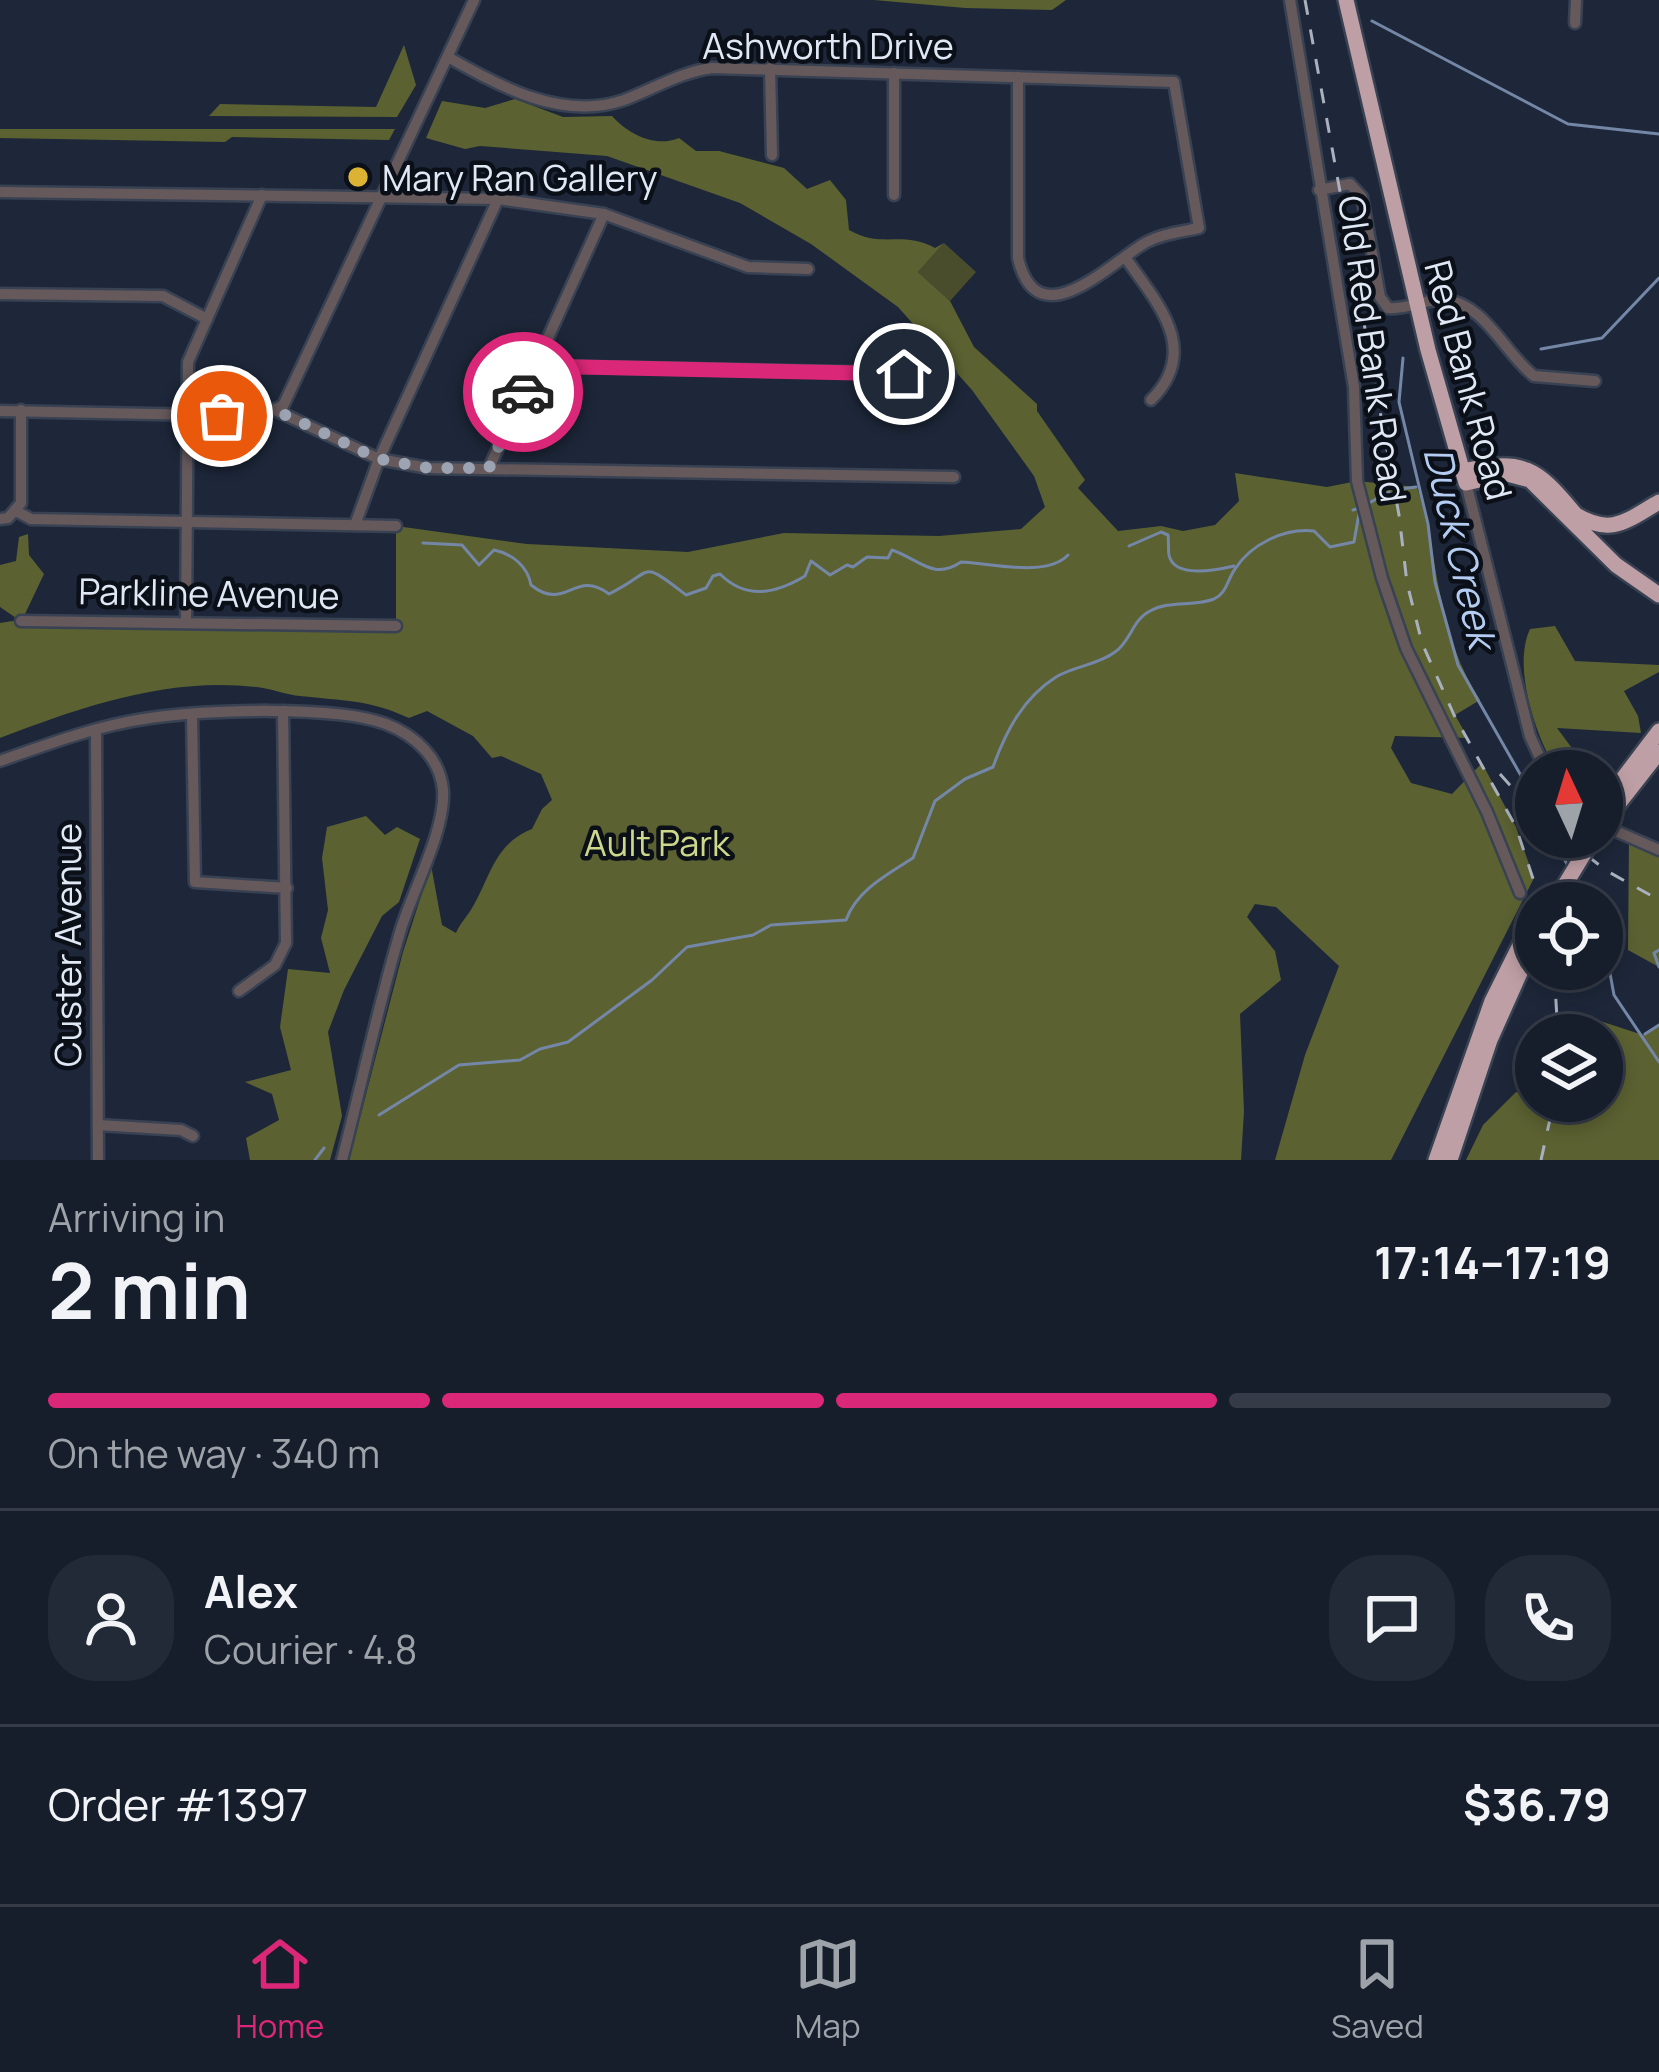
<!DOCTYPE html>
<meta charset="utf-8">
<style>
body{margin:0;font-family:Manrope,sans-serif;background:#232a37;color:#f1f3f6;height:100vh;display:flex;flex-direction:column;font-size:45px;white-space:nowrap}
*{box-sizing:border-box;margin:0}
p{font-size:39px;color:#9ea2a9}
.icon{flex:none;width:66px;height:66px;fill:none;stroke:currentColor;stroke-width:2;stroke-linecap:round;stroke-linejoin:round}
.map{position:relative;height:1160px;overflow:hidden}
.panel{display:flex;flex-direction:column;background:#161d2b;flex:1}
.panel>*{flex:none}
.needle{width:78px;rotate:356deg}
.fabs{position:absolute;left:1515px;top:750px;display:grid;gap:24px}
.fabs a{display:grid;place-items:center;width:108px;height:108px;border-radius:50%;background:#161d2b;box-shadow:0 6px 18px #0003,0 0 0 3px #353b47;font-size:60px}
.pin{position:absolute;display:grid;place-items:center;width:102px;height:102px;color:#fff;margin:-51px;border:6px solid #fff;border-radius:50%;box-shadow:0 3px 12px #0007}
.courier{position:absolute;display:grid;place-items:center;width:120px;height:120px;margin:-60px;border:9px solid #db2777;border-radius:50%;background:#fff;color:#222;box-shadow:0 3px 15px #0007}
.summary em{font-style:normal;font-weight:700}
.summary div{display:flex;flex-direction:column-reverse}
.summary{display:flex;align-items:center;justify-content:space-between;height:204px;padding:0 48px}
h1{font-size:78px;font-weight:700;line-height:90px}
.bar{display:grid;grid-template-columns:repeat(4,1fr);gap:18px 12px;align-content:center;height:144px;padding:0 48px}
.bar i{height:15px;border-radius:9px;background:#353b47}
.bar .selected{background:#db2777}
.bar p{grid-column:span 4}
.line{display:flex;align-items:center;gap:30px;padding:0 48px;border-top:3px solid #353b47}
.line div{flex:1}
.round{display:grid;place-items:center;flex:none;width:126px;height:126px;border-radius:48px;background:#232a37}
.tabs{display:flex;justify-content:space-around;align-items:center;height:168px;border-top:3px solid #353b47;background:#161d2b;font-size:33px;color:#9ea2a9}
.tabs a{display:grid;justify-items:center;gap:6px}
.tabs .selected{color:#db2777}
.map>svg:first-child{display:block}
.green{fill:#494d2c}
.forest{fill:#5b6131}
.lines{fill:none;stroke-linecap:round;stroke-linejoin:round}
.stream{stroke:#7587a7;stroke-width:3}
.minor-casing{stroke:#384253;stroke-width:15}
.highway-casing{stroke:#384253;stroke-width:20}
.minor{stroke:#66595c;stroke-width:10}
.highway{stroke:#be9fa5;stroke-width:15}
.rail{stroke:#a9b1bf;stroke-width:3;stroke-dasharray:15 15;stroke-linecap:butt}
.highway-bridge-casing{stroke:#384253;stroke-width:20;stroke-linecap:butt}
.highway-bridge{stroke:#be9fa5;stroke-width:15}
.done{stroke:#9ca4b3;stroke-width:12;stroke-dasharray:0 21.6}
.route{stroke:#db2777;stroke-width:15}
.poi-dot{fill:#dbb233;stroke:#0b1018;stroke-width:4.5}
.labels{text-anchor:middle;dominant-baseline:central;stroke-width:9;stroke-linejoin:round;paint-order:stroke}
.street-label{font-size:36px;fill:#e1e8f5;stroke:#0b1018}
.poi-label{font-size:36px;fill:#e1e8f5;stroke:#0b1018;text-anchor:start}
.park-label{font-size:36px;fill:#cdd88b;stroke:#0b1018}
.water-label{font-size:39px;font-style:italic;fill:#b4ccf2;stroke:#0b1018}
</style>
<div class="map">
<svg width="1659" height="1160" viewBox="0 0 1659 1160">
<rect width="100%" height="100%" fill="#1d2739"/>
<path class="green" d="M 944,243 L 976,272 L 950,301 L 918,272 Z"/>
<g class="forest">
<path d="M 874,0 L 1066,0 L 1052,10 L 965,8 Z"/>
<path d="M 404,45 L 416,85 L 397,117 L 209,116 L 220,104 L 376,107 Z"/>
<path d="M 515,99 L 563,117 L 612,116 C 628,134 655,148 679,138 L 696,151 L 719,151 L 784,168 L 807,189 L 830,180 L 846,200 L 849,230 C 882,249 902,230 935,248 L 944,243 L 918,272 L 950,301 L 974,347 L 1037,404 L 1037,411 L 1085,480 L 1078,488 L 1118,531 L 1161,526 L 1183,531 L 1215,525 L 1239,501 L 1235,473 L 1327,487 L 1357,481 L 1417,487 C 1441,564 1434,627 1480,700 L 1455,715 L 1468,738 L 1395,736 L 1391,748 L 1411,783 L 1452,794 L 1482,763 L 1516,827 L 1534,878 L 1391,1160 L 1275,1160 L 1305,1055 L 1339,966 L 1276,907 L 1255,904 L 1247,917 L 1275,951 L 1281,980 L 1240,1014 L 1244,1111 L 1241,1160 L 349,1160 L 403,952 L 431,865 L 442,925 L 456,933 C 460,923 467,917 472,908 C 491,876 494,844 532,829 L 542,809 L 552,800 L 541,774 L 501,756 L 492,758 L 473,736 L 427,711 L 409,718 C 367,699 344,701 300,696 C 287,695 276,690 263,688 C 173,675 83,706 0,738 L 0,623 L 19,620 L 0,607 L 0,565 L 16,561 L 19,537 L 28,534 L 29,555 L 44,574 L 25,614 L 28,621 L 396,625 L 396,526 L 527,544 L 688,552 L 784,533 L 939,536 L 1021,529 L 1045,507 L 1034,476 L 972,390 L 898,307 L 811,244 L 740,203 L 607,156 L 480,146 L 465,149 L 426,138 L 442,101 L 485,108 Z"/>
<path d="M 0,129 L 395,129 L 389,140 L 232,137 L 225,142 L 0,138 Z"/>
<path d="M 1555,626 L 1575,661 L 1659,665 L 1659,672 L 1624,691 L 1638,716 L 1641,733 L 1557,728 L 1589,771 L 1557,771 C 1536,737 1512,667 1530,629 Z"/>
<path d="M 366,816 L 385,835 L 397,827 L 420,839 L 399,902 L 382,916 L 344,990 L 328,1032 L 342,1116 L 330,1160 L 250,1160 L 246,1138 L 279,1120 L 272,1094 L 245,1082 L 291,1070 L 280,1027 L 288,969 L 330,973 L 321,938 L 328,910 L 322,858 L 327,827 Z"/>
<path d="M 1629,839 L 1659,850 L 1659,967 L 1628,950 Z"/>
<path d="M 1600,1021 L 1643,1035 L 1659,1026 L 1659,1160 L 1466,1160 L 1483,1125 L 1516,1092 L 1536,1096 L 1536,1101 L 1602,1101 L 1602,1035 L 1594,1035 Z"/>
</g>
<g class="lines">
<g class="stream">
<path d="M 1372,21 L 1568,124 L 1659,134"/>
<path d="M 1541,349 L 1602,338 L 1659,278"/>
<path d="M 1403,358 L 1399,402 L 1428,524 L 1435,582 L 1458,665 L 1536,802"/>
<path d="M 1400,489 L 1416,487"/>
<path d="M 1369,503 L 1389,492"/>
<path d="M 423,543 L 462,545 L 479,565 L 494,550 C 513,554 528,567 531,585 C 566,613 574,568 609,594 C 656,571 638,558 686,595 L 706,588 L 713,576 L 720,574 C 746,600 775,594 805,576 L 811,561 L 830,575 L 847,565 L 853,567 L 867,557 L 888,558 L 892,550 C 919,559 933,581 961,562 C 991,563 1046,578 1068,555"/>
<path d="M 1129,546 L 1161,532 L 1168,535 C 1169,542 1168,549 1169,555 C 1174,579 1217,570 1234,566"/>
<path d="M 1553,837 L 1569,868"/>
<path d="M 1575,882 L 1587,903"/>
<path d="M 1602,930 L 1614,995 L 1659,1062"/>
<path d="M 1659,950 L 1654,953 L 1659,967"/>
<path d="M 1645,1034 L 1659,1025"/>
<path d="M 379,1115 L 459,1065 L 520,1060 L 540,1049 L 568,1042 L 652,980 L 687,947 L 753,935 L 771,925 L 846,920 C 857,890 888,874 913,858 L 935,801 L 965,779 L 993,767 C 1006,731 1023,698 1056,677 C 1074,666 1098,665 1115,652 C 1131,641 1132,620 1150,611 C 1170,600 1194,607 1214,599 C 1227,593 1227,580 1235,569 C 1251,544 1284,528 1314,531 L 1330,547 L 1354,542 L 1360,508 L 1353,510"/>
<path d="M 315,1160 L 324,1148"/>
</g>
<g class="minor-casing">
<g id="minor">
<path d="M 1290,0 L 1354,387 L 1357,481 L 1382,578 L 1406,648 L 1487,812 L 1520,893"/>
<path d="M 1575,23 L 1576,0"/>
<path d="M 448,57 C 500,87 563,121 624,100 C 653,89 681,72 712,68 L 1174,82 L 1199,228 C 1181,232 1161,234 1145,243 C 1110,263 1037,340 1018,258 L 1018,77"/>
<path d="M 770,68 L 772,155"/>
<path d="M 894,73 L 894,195"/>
<path d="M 1319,190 L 1350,184 L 1362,197 L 1380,297 L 1388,308 C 1408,310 1426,298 1446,300 C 1485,304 1506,355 1534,376 L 1595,381"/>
<path d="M 0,192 L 498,199 L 604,214 L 748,267 L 808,269"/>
<path d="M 1125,257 C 1156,302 1202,349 1151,400"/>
<path d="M 0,294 L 163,296 L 207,319"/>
<path d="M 534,366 L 950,374"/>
<path d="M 0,411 L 258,416 L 283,406 L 474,0"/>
<path d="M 277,411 L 379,459 L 428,468 L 954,477"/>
<path d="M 489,468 L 604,214"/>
<path d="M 1466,483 L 1530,736 L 1546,771"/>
<path d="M 16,511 L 31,519 L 396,526"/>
<path d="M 0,519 L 8,518 L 21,503 L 21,410"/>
<path d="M 355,525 L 379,459 L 498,199"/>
<path d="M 21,621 L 396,626"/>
<path d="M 186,623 L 188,362 L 262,195"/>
<path d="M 192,714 L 195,882 L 287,888"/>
<path d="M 96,730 L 98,1160"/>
<path d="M 0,761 C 48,744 99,725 150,718 C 204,710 337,705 386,724 C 415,735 440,758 443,790 C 446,829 413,890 401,929 C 378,1006 362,1083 342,1160"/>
<path d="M 1602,825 L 1659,850"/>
<path d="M 239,991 L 275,965 L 286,943 L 283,711"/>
<path d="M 98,1125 L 181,1130 L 193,1136"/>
</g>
</g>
<g class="highway-casing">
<g id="highway">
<path d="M 1346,0 L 1428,350 L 1466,483 L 1507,474 L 1530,480 L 1616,565 L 1659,595"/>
<path d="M 1462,471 C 1523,459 1536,466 1575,514"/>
<path d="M 1576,515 C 1612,536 1626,521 1659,502"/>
<path d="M 1602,806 L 1659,731"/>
<path d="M 1602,825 L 1659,752"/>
<path d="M 1436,1160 L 1492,1001 L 1536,913"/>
<path d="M 1450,1160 L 1490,1040 L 1536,937"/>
</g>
</g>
<use href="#minor" class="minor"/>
<use href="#highway" class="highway"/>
<g class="rail">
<path d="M 1305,0 L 1399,515 L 1407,583 L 1422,643 L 1454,715 L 1516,827 L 1541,903"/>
<path d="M 1500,774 L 1536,814"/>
<path d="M 1563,837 L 1607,871 L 1659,900"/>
<path d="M 1554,969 L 1558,1035"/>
<path d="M 1541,1160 L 1554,1101"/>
</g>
<g class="highway-bridge-casing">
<path id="highway-bridge" d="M 1554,903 L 1594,837"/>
</g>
<use href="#highway-bridge" class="highway-bridge"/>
</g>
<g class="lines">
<path class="done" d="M 222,416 L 258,416 L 277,411 L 379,459 L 428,468 L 489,468 L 523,392"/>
<path class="route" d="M 523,392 L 534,366 L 904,374"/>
</g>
<circle class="poi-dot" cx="358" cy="177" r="12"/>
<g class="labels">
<g class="street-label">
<text x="828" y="45">Ashworth Drive</text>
<text transform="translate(1373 349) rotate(82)">Old Red Bank Road</text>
<text transform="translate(1469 380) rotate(75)">Red Bank Road</text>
<text transform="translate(209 593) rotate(1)">Parkline Avenue</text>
<text transform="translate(67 945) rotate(-90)">Custer Avenue</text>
</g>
<g class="poi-label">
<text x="382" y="177">Mary Ran Gallery</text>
</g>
<g class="park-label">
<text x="657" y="842">Ault Park</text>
</g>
<g class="water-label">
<text transform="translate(1461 547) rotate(77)">Duck Creek</text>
</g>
</g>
</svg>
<div class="fabs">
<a><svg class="needle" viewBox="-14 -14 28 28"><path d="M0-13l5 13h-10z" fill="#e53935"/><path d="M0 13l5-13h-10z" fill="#9ea2a9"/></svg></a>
<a><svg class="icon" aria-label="locate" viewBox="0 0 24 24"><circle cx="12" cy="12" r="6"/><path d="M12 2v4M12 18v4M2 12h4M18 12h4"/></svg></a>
<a><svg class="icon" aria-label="layers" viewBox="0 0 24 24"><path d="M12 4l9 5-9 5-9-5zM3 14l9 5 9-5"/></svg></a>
</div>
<div class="pin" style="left:222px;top:416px;background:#ea580c"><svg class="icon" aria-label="bag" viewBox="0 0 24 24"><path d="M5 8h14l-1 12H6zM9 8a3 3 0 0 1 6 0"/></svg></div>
<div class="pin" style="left:904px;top:374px;background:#1f2937"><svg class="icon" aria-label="home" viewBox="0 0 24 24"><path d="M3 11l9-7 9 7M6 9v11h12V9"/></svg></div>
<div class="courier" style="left:523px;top:392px"><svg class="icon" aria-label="car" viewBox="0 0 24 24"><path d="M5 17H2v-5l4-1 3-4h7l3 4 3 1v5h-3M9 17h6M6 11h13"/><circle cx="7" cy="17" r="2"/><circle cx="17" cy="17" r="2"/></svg></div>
</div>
<section class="panel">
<div class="summary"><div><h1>2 min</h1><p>Arriving in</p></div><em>17:14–17:19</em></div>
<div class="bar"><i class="selected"></i><i class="selected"></i><i class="selected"></i><i></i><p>On the way · 340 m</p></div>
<div class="line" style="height:216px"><a class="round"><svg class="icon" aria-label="person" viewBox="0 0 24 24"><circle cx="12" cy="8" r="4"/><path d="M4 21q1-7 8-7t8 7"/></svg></a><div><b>Alex</b><p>Courier · 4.8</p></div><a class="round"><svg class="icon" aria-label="chat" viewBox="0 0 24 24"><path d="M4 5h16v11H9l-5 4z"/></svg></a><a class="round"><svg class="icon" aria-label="phone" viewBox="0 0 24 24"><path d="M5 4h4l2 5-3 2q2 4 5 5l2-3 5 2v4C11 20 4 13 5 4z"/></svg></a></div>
<div class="line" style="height:156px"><div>Order #1397</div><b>$36.79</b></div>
</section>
<nav class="tabs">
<a class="selected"><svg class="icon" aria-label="home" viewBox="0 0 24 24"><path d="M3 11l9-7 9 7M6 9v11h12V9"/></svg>Home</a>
<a><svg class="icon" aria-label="map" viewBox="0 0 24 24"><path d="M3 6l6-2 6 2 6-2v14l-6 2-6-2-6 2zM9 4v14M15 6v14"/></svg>Map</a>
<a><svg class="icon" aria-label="saved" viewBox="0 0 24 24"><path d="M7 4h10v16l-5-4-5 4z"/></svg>Saved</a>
</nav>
